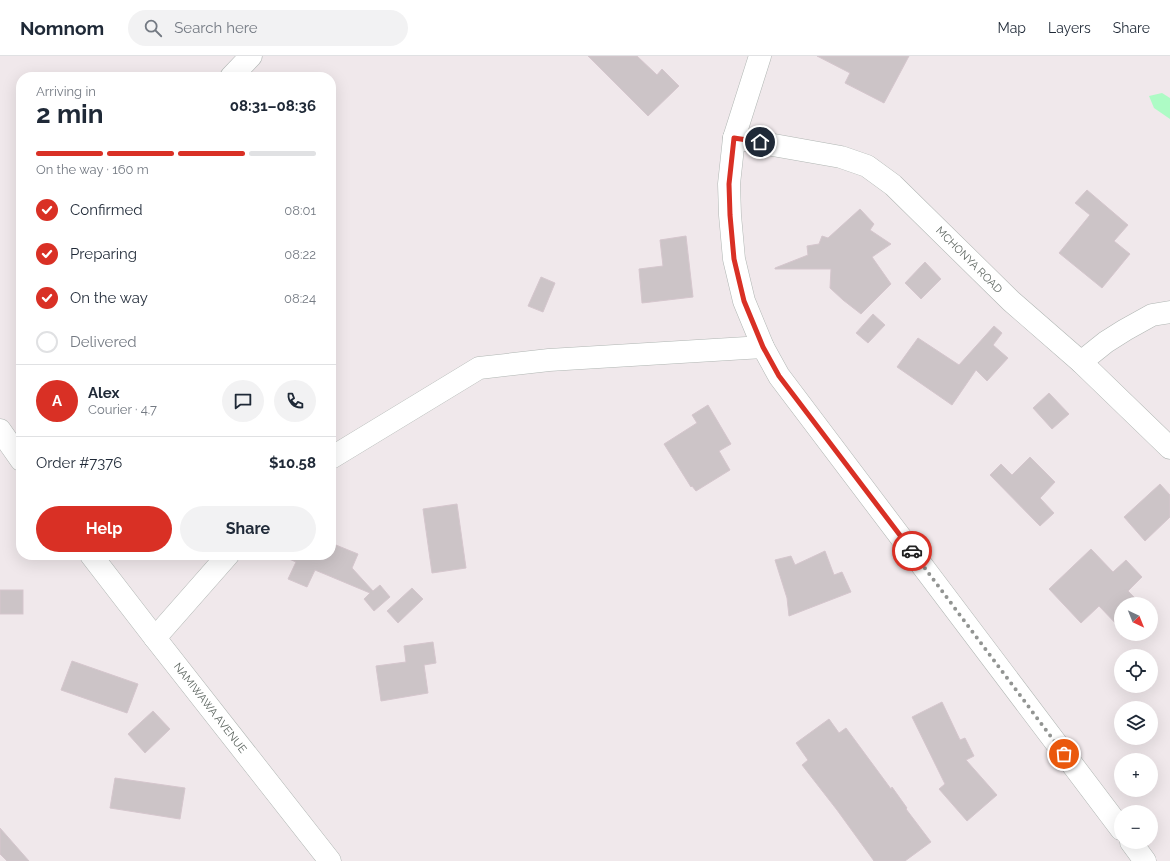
<!DOCTYPE html>
<meta charset="utf-8">
<style>
body{margin:0;font-family:Raleway,sans-serif;background:#f2f2f3;color:#1f2937;height:100vh;display:flex;flex-direction:column;font-size:15px;white-space:nowrap}
*{box-sizing:border-box;margin:0}
p{font-size:13px;color:#747a83}
.icon{flex:none;width:22px;height:22px;fill:none;stroke:currentColor;stroke-width:2;stroke-linecap:round;stroke-linejoin:round}
.map{position:relative;flex:1;overflow:hidden}
.side{position:absolute;left:16px;top:16px;width:320px;height:488px;display:flex;flex-direction:column;background:#fff;border-radius:16px;box-shadow:0 4px 16px #0002}
.side>*{flex:none}
.needle{width:26px;rotate:137deg}
.controls{position:absolute;left:1114px;top:541px;display:grid;gap:8px}
.controls a{display:grid;place-items:center;width:44px;height:44px;border-radius:50%;background:#fff;box-shadow:0 4px 16px #0002;font-size:20px}
.pin{position:absolute;display:grid;place-items:center;width:34px;height:34px;color:#fff;margin:-17px;border:2px solid #fff;border-radius:50%;box-shadow:0 1px 4px #0007}
.courier{position:absolute;display:grid;place-items:center;width:40px;height:40px;margin:-20px;border:3px solid #d93025;border-radius:50%;background:#fff;color:#222;box-shadow:0 1px 5px #0007}
.head em{font-style:normal;font-weight:700}
.head div{display:flex;flex-direction:column-reverse}
.head{display:flex;align-items:center;justify-content:space-between;height:68px;padding:0 20px}
h1{font-size:26px;font-weight:700;line-height:30px}
.bar{display:grid;grid-template-columns:repeat(4,1fr);gap:6px 4px;align-content:center;height:48px;padding:0 20px}
.bar i{height:5px;border-radius:3px;background:#e0e1e3}
.bar .active{background:#d93025}
.bar p{grid-column:span 4}
.line{display:flex;align-items:center;gap:10px;padding:0 20px;border-top:1px solid #e0e1e3}
.line div{flex:1}
.round{display:grid;place-items:center;flex:none;width:42px;height:42px;border-radius:21px;background:#f2f2f3}
ol{padding:0 20px;list-style:none}
li{display:flex;align-items:center;gap:12px;height:44px}
li p{margin-inline-start:auto}
li .icon{padding:4px;border-radius:50%;background:#d93025;color:#fff;stroke-width:4}
li:last-child{color:#747a83}
li i{width:22px;height:22px;border:2px solid #e0e1e3;border-radius:50%}
.primary-button{display:flex;gap:8px;margin-top:auto;padding:8px 20px}
.primary-button a{flex:1;height:46px;border-radius:24px;background:#d93025;color:#fff;font-size:16px;font-weight:700;line-height:46px;text-align:center}
.primary-button a+a{background:#f2f2f3;color:#1f2937}
header{display:flex;align-items:center;gap:24px;box-sizing:border-box;height:56px;padding:0 20px;background:#fff;border-bottom:1px solid #e0e1e3}
header strong{font-size:19px}
nav{display:flex;gap:22px;margin-inline-start:auto;font-size:14px}
.search{width:280px;height:36px;background:#f2f2f3;display:flex;align-items:center;gap:10px;box-sizing:border-box;padding:0 14px;border-radius:22px;color:#747a83;font-size:15px}
.map>svg:first-child{display:block}
.water{fill:#adfbc5}
.building{fill:#ccc4c7;stroke:#d5c6cd}
.lines{fill:none;stroke-linecap:round;stroke-linejoin:round}
.street-casing{stroke:#b0b6b3;stroke-width:23}
.street{stroke:#fff;stroke-width:22}
.done{stroke:#929492;stroke-width:4;stroke-dasharray:0 7.2}
.route{stroke:#d93025;stroke-width:5}
.labels{text-anchor:middle;dominant-baseline:central;stroke-width:3.5;stroke-linejoin:round;paint-order:stroke}
.street-label{font-size:11px;fill:#5f6762;stroke:#fff}
</style>
<header>
<strong>Nomnom</strong>
<div class="search"><svg class="icon" aria-label="search" viewBox="0 0 24 24"><circle cx="10" cy="10" r="6"/><path d="M15 15l6 6"/></svg>Search here</div>
<nav><a>Map</a><a>Layers</a><a>Share</a></nav>
</header>
<div class="map">
<svg width="1170" height="805" viewBox="0 0 1170 805">
<rect width="100%" height="100%" fill="#f0e8eb"/>
<path class="water" d="M 1162,37 L 1170,42 L 1170,63 L 1154,52 L 1149,40 Z"/>
<g class="building">
<path d="M 588,0 L 637,0 L 657,19 L 662,13 L 679,30 L 648,60 Z"/>
<path d="M 817,0 L 909,0 L 884,47 L 845,27 L 850,17 Z"/>
<path d="M 1087,134 L 1128,169 L 1114,185 L 1130,198 L 1102,232 L 1059,197 L 1090,159 L 1075,147 Z"/>
<path d="M 860,153 L 874,168 L 870,174 L 891,188 L 872,201 L 891,228 L 861,258 L 843,244 L 830,232 L 831,213 L 775,213 L 775,212 L 808,199 L 807,190 L 819,188 L 822,180 L 828,182 Z"/>
<path d="M 686,180 L 693,241 L 642,247 L 639,213 L 663,210 L 660,184 Z"/>
<path d="M 925,206 L 941,223 L 921,243 L 905,227 Z"/>
<path d="M 541,221 L 555,227 L 543,256 L 528,250 Z"/>
<path d="M 873,258 L 885,269 L 868,287 L 856,277 Z"/>
<path d="M 994,270 L 1002,277 L 993,289 L 1008,302 L 987,325 L 976,314 L 952,349 L 897,311 L 918,282 L 959,309 Z"/>
<path d="M 1049,337 L 1069,358 L 1052,373 L 1033,352 Z"/>
<path d="M 708,349 L 731,388 L 719,395 L 730,414 L 696,435 L 692,430 L 691,431 L 664,388 L 697,367 L 692,359 Z"/>
<path d="M 1030,401 L 1055,426 L 1040,442 L 1054,457 L 1040,470 L 990,419 L 1001,408 L 1012,419 Z"/>
<path d="M 1160,428 L 1170,439 L 1170,461 L 1145,485 L 1124,461 Z"/>
<path d="M 457,448 L 466,512 L 432,517 L 423,453 Z"/>
<path d="M 331,487 L 358,498 L 352,512 L 373,535 L 380,529 L 390,541 L 374,555 L 364,543 L 370,537 L 315,514 L 307,531 L 288,523 L 296,506 L 280,499 L 331,499 Z"/>
<path d="M 1091,493 L 1113,516 L 1126,504 L 1142,521 L 1128,535 L 1141,548 L 1121,548 L 1121,573 L 1099,550 L 1081,567 L 1049,533 Z"/>
<path d="M 825,495 L 834,519 L 842,516 L 851,536 L 789,560 L 787,542 L 775,504 L 791,500 L 795,509 Z"/>
<path d="M 412,532 L 423,543 L 398,567 L 387,555 Z"/>
<rect x="0" y="534" width="23" height="24"/>
<path d="M 433,586 L 436,607 L 424,609 L 428,637 L 381,645 L 376,610 L 406,606 L 404,590 Z"/>
<path d="M 72,605 L 138,628 L 127,657 L 61,634 Z"/>
<path d="M 942,646 L 960,684 L 965,682 L 974,700 L 966,704 L 997,739 L 967,765 L 939,733 L 945,728 L 912,661 Z"/>
<path d="M 153,655 L 170,673 L 145,697 L 128,678 Z"/>
<path d="M 829,663 L 839,677 L 846,672 L 891,733 L 892,731 L 907,752 L 906,753 L 931,786 L 905,805 L 874,805 L 837,754 L 802,709 L 808,704 L 796,687 Z"/>
<path d="M 115,722 L 185,732 L 180,763 L 110,752 Z"/>
<path d="M 0,772 L 29,805 L 7,805 L 0,798 Z"/>
</g>
<g class="lines">
<g class="street-casing">
<g id="street">
<path d="M 760,0 L 734,82 L 729,128 L 730,159 L 734,203 L 744,245 L 763,291 L 779,320 L 1121,773"/>
<path d="M 231,21 L 251,0"/>
<path d="M 734,82 L 841,101 L 867,110 L 893,129 L 1011,245 L 1081,306 L 1170,392"/>
<path d="M 1081,306 L 1106,286 L 1125,274 L 1152,259 L 1170,256"/>
<path d="M 0,374 L 21,404"/>
<path d="M 331,402 L 479,312 L 549,304 L 763,291"/>
<path d="M 91,499 L 155,582 L 330,805"/>
<path d="M 155,582 L 228,499"/>
<path d="M 1131,786 L 1145,805"/>
</g>
</g>
<use href="#street" class="street"/>
</g>
<g class="lines">
<path class="done" d="M 912,495 L 1064,698"/>
<path class="route" d="M 760,86 L 734,82 L 729,128 L 730,159 L 734,203 L 744,245 L 763,291 L 779,320 L 912,495"/>
</g>
<g class="labels">
<g class="street-label">
<text transform="translate(969 204) rotate(45)">MCHONYA ROAD</text>
<text transform="translate(210 652) rotate(52)">NAMIWAWA AVENUE</text>
</g>
</g>
</svg>
<div class="controls">
<a><svg class="needle" viewBox="-14 -14 28 28"><path d="M0-13l5 13h-10z" fill="#e53935"/><path d="M0 13l5-13h-10z" fill="#747a83"/></svg></a>
<a><svg class="icon" aria-label="locate" viewBox="0 0 24 24"><circle cx="12" cy="12" r="6"/><path d="M12 2v4M12 18v4M2 12h4M18 12h4"/></svg></a>
<a><svg class="icon" aria-label="layers" viewBox="0 0 24 24"><path d="M12 4l9 5-9 5-9-5zM3 14l9 5 9-5"/></svg></a>
<a>+</a>
<a>−</a>
</div>
<div class="pin" style="left:1064px;top:698px;background:#ea580c"><svg class="icon" aria-label="bag" viewBox="0 0 24 24"><path d="M5 8h14l-1 12H6zM9 8a3 3 0 0 1 6 0"/></svg></div>
<div class="pin" style="left:760px;top:86px;background:#1f2937"><svg class="icon" aria-label="home" viewBox="0 0 24 24"><path d="M3 11l9-7 9 7M6 9v11h12V9"/></svg></div>
<div class="courier" style="left:912px;top:495px"><svg class="icon" aria-label="car" viewBox="0 0 24 24"><path d="M5 17H2v-5l4-1 3-4h7l3 4 3 1v5h-3M9 17h6M6 11h13"/><circle cx="7" cy="17" r="2"/><circle cx="17" cy="17" r="2"/></svg></div>
<section class="side">
<div class="head"><div><h1>2 min</h1><p>Arriving in</p></div><em>08:31–08:36</em></div>
<div class="bar"><i class="active"></i><i class="active"></i><i class="active"></i><i></i><p>On the way · 160 m</p></div>
<ol>
<li><svg class="icon" aria-label="check" viewBox="0 0 24 24"><path d="M5 12l5 5 9-10"/></svg>Confirmed<p>08:01</p></li>
<li><svg class="icon" aria-label="check" viewBox="0 0 24 24"><path d="M5 12l5 5 9-10"/></svg>Preparing<p>08:22</p></li>
<li><svg class="icon" aria-label="check" viewBox="0 0 24 24"><path d="M5 12l5 5 9-10"/></svg>On the way<p>08:24</p></li>
<li><i></i>Delivered</li>
</ol>
<div class="line" style="height:72px"><b class="round" style="background:#d93025;color:#fff">A</b><div><b>Alex</b><p>Courier · 4.7</p></div><a class="round"><svg class="icon" aria-label="chat" viewBox="0 0 24 24"><path d="M4 5h16v11H9l-5 4z"/></svg></a><a class="round"><svg class="icon" aria-label="phone" viewBox="0 0 24 24"><path d="M5 4h4l2 5-3 2q2 4 5 5l2-3 5 2v4C11 20 4 13 5 4z"/></svg></a></div>
<div class="line" style="height:52px"><div>Order #7376</div><b>$10.58</b></div>
<div class="primary-button"><a>Help</a><a>Share</a></div>
</section>
</div>
